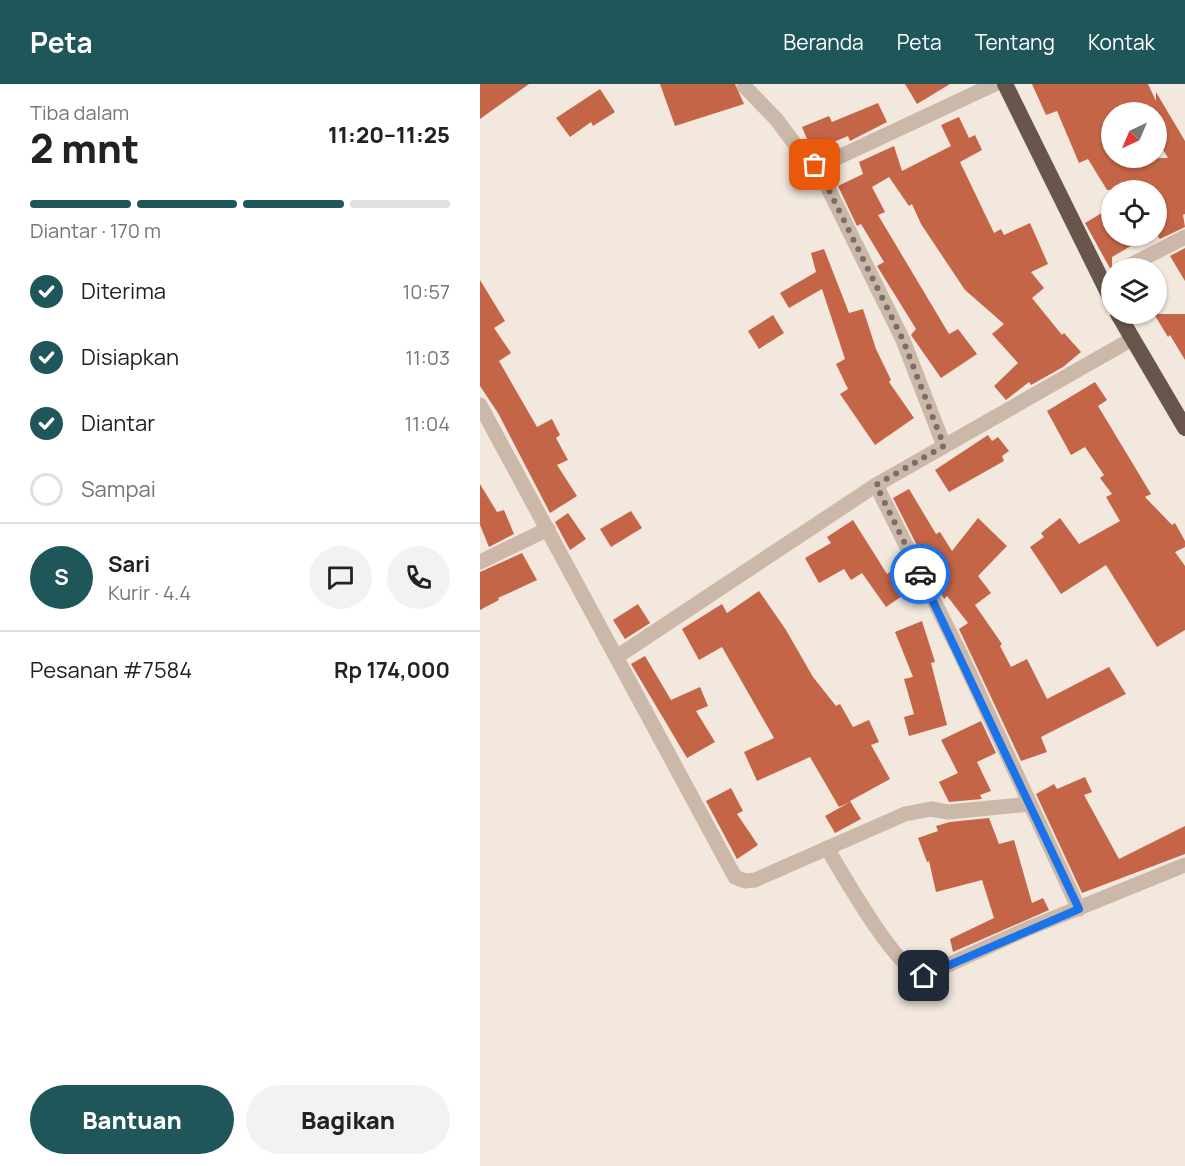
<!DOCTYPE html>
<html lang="id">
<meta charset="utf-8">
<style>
body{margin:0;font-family:Manrope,sans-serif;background:#f2f2f2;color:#222;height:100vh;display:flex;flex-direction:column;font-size:22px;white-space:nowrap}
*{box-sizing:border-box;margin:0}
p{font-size:20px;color:#767676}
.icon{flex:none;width:33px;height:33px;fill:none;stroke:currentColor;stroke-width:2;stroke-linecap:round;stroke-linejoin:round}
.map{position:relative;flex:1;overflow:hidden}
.drawer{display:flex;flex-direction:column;background:#fff;width:480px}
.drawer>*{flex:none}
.needle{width:39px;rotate:224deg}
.buttons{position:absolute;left:621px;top:18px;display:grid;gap:12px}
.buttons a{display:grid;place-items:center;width:66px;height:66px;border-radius:50%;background:#fff;box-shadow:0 2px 4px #0004;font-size:30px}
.pin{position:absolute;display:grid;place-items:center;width:51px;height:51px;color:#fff;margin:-26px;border-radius:12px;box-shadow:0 3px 9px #0006}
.courier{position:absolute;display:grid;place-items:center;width:60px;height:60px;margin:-30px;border:4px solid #1a73e8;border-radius:50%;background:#fff;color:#222;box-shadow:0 2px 8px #0007}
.summary em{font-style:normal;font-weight:800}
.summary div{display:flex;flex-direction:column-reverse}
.summary{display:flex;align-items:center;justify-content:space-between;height:102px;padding:0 30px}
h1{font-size:39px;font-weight:800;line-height:45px}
.bar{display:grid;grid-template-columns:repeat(4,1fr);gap:9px 6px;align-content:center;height:72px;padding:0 30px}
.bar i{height:8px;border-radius:4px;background:#e0e0e0}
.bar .current{background:#1e5659}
.bar p{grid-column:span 4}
.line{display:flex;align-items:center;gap:15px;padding:0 30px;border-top:2px solid #e0e0e0}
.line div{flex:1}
.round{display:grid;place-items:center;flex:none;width:63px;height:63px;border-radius:32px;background:#f2f2f2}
ol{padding:0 30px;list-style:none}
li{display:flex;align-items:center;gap:18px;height:66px}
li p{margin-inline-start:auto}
li .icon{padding:6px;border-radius:50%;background:#1e5659;color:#fff;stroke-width:4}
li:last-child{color:#767676}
li i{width:33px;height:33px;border:3px solid #e0e0e0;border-radius:50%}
.action{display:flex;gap:12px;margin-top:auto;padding:12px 30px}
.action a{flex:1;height:69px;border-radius:36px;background:#1e5659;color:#fff;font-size:24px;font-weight:800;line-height:69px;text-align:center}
.action a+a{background:#f2f2f2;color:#222}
header{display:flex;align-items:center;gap:36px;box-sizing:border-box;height:84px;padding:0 30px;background:#1e5659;color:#fff}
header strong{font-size:28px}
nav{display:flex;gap:33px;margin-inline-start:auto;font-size:21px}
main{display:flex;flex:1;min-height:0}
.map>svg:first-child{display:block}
.building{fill:#c56548;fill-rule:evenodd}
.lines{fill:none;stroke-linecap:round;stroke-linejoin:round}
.minor{stroke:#cbb8a9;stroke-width:15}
.trunk{stroke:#68564d;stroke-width:16}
.done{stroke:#796e68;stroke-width:6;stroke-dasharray:0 10.8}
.route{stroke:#1a73e8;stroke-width:8}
</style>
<header>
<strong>Peta</strong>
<nav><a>Beranda</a><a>Peta</a><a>Tentang</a><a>Kontak</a></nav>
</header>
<main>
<section class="drawer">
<div class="summary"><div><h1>2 mnt</h1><p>Tiba dalam</p></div><em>11:20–11:25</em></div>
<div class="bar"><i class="current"></i><i class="current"></i><i class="current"></i><i></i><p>Diantar · 170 m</p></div>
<ol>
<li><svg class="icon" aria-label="check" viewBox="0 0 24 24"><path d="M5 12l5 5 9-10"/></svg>Diterima<p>10:57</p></li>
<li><svg class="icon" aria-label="check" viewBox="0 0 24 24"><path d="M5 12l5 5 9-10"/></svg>Disiapkan<p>11:03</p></li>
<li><svg class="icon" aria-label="check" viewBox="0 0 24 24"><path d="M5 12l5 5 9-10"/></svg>Diantar<p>11:04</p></li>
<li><i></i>Sampai</li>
</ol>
<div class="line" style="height:108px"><b class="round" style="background:#1e5659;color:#fff">S</b><div><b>Sari</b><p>Kurir · 4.4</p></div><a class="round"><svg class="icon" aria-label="chat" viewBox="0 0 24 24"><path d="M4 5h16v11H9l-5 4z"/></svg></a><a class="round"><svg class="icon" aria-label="phone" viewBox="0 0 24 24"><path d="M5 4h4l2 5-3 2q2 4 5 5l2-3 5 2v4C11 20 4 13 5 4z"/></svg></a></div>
<div class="line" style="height:78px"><div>Pesanan #7584</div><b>Rp 174,000</b></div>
<div class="action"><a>Bantuan</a><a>Bagikan</a></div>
</section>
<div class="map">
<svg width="705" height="1082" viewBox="0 0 705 1082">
<rect width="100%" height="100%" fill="#f2e8dd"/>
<g class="building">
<path d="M 0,0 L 49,0 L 0,35 Z"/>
<path d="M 180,0 L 255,0 L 264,20 L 195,42 Z"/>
<path d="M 425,0 L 470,0 L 437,20 Z"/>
<path d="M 552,0 L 668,0 L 676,17 L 676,8 L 705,57 L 705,130 L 703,131 L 705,143 L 680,155 L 676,150 L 676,106 L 627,106 L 608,75 L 599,79 L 577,27 L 566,31 ZM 632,28 L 676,28 L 676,54 L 688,74 L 632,74 Z"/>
<path d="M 120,5 L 135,28 L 113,42 L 111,38 L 90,53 L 76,34 Z"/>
<path d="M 398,19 L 407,38 L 370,57 L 368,52 L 335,66 L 330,62 L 322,43 L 349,32 L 352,38 Z"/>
<path d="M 479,33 L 489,54 L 495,51 L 502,66 L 480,78 L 514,149 L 521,145 L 524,151 L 550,139 L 568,180 L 551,188 L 564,204 L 552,214 L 582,251 L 584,249 L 601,268 L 583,283 L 551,301 L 549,298 L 526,316 L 514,302 L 538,279 L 512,250 L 524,240 L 485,206 L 441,140 L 432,120 L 429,122 L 409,93 L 392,103 L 405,128 L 398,131 L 469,250 L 478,245 L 497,270 L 461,294 L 431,251 L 436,245 L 397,182 L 404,178 L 381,140 L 377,142 L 358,102 L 383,90 L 379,78 L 414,62 L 422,87 L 471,62 L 461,41 Z"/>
<path d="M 632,123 L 632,152 L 668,152 L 632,173 L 632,188 L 605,139 Z"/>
<path d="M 705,164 L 705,197 L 690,172 Z"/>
<path d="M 344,165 L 369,229 L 383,225 L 396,265 L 411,296 L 409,298 L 434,334 L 395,361 L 360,310 L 368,305 L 356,280 L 365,275 L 342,205 L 309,224 L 300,209 L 336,188 L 331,169 Z"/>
<path d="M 0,196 L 25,237 L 14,244 L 31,269 L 19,277 L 57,343 L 72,335 L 80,351 L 76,354 L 88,376 L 77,381 L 97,412 L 70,429 L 18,329 L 0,302 Z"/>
<path d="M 674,230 L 705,230 L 705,276 L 690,251 L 688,253 Z"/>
<path d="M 293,231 L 304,249 L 279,265 L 268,247 Z"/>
<path d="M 615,298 L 627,316 L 618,322 L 671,410 L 665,413 L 692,441 L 695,439 L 705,457 L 705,463 L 695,468 L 705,482 L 705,546 L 677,563 L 626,481 L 581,510 L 550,463 L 564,453 L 561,449 L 580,434 L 599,460 L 640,437 L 626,413 L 632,410 L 620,394 L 624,391 L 605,363 L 591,371 L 567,327 Z"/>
<path d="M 508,351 L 512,357 L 518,353 L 529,367 L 522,372 L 524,377 L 469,408 L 455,386 Z"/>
<path d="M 0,400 L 17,428 L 24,426 L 34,450 L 9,463 L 0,441 Z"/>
<path d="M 429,405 L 456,450 L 460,448 L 472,467 L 498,434 L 527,462 L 498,492 L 511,509 L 495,521 L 522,560 L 520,562 L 531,583 L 547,575 L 567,615 L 629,583 L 646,610 L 561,653 L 567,668 L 541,677 L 479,545 L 488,539 L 467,512 L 464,515 L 413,414 Z"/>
<path d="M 151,427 L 162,444 L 131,463 L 120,445 Z"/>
<path d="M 88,429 L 106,455 L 90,466 L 75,438 Z"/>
<path d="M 373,436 L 407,490 L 424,478 L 433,497 L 435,503 L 406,523 L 382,489 L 371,496 L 364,485 L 339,499 L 325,474 L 351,459 L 347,453 Z"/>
<path d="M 42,469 L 57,496 L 18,514 L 19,516 L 0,526 L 0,488 Z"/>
<path d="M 279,507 L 306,546 L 333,593 L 356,622 L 360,620 L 373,643 L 389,636 L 399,658 L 391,661 L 410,695 L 370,717 L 381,735 L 355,749 L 345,732 L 370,718 L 359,723 L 330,673 L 277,697 L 264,668 L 294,654 L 242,563 L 219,576 L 202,545 L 242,520 L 247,529 Z"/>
<path d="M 158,520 L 170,539 L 145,555 L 133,536 Z"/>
<path d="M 442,537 L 455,578 L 451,579 L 467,641 L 429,652 L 424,633 L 434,630 L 424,595 L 433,593 L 415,548 Z"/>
<path d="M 165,572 L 191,616 L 220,603 L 228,622 L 216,627 L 235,658 L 207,674 L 151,580 Z"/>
<path d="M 501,637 L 516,669 L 497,678 L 511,707 L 500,711 L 502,715 L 469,718 L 459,698 L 478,689 L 461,656 Z"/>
<path d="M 605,693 L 612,708 L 604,711 L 639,775 L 705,742 L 705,770 L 602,809 L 556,710 L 574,700 L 577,705 Z"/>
<path d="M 251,704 L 263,727 L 257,730 L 278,761 L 257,775 L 226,717 Z"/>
<path d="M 509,734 L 519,760 L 534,756 L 552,819 L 563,814 L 569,826 L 473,868 L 470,855 L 514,834 L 502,796 L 456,808 L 449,777 L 447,778 L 438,754 L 458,747 L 456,742 L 470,738 Z"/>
</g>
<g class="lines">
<g class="minor">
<path d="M 264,2 L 297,36 L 319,66 L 342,85"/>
<path d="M 645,184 L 705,153"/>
<path d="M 0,321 L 255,793 L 265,797 L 275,796 L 425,730 L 451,725 L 468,728 L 550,720"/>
<path d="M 464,362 L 423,256 L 341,90 L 346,79 L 515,0"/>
<path d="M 396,401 L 480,569 L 599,825"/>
<path d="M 0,478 L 68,445"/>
<path d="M 138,572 L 396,401 L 652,255"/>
<path d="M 347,764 C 361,788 419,890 444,892 L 547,845 L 705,781"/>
</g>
<g class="trunk">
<path d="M 525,0 L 632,217"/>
<path d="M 638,230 L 705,344"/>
</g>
</g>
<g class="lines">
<path class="done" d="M 335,81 L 342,85 L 341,90 L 423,256 L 464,362 L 396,401 L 440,490"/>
<path class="route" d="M 440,490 L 599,825 L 444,892"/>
</g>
</svg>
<div class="buttons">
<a><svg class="needle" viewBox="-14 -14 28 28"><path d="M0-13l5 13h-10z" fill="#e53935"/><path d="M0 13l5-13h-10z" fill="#767676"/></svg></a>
<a><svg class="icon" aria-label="locate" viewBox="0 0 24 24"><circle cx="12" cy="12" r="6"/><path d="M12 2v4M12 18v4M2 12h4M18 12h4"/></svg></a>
<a><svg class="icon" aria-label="layers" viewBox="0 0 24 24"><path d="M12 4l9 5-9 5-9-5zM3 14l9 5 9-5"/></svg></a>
</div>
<div class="pin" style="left:335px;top:81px;background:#ea580c"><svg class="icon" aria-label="bag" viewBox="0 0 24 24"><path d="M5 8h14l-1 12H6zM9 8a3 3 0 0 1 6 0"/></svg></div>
<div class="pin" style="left:444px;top:892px;background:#1f2937"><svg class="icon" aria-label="home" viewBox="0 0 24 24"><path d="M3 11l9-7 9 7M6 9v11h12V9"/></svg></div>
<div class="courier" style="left:440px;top:490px"><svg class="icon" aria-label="car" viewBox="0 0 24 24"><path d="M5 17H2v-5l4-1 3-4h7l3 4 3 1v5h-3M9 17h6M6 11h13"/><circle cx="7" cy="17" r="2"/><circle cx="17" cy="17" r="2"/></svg></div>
</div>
</main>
